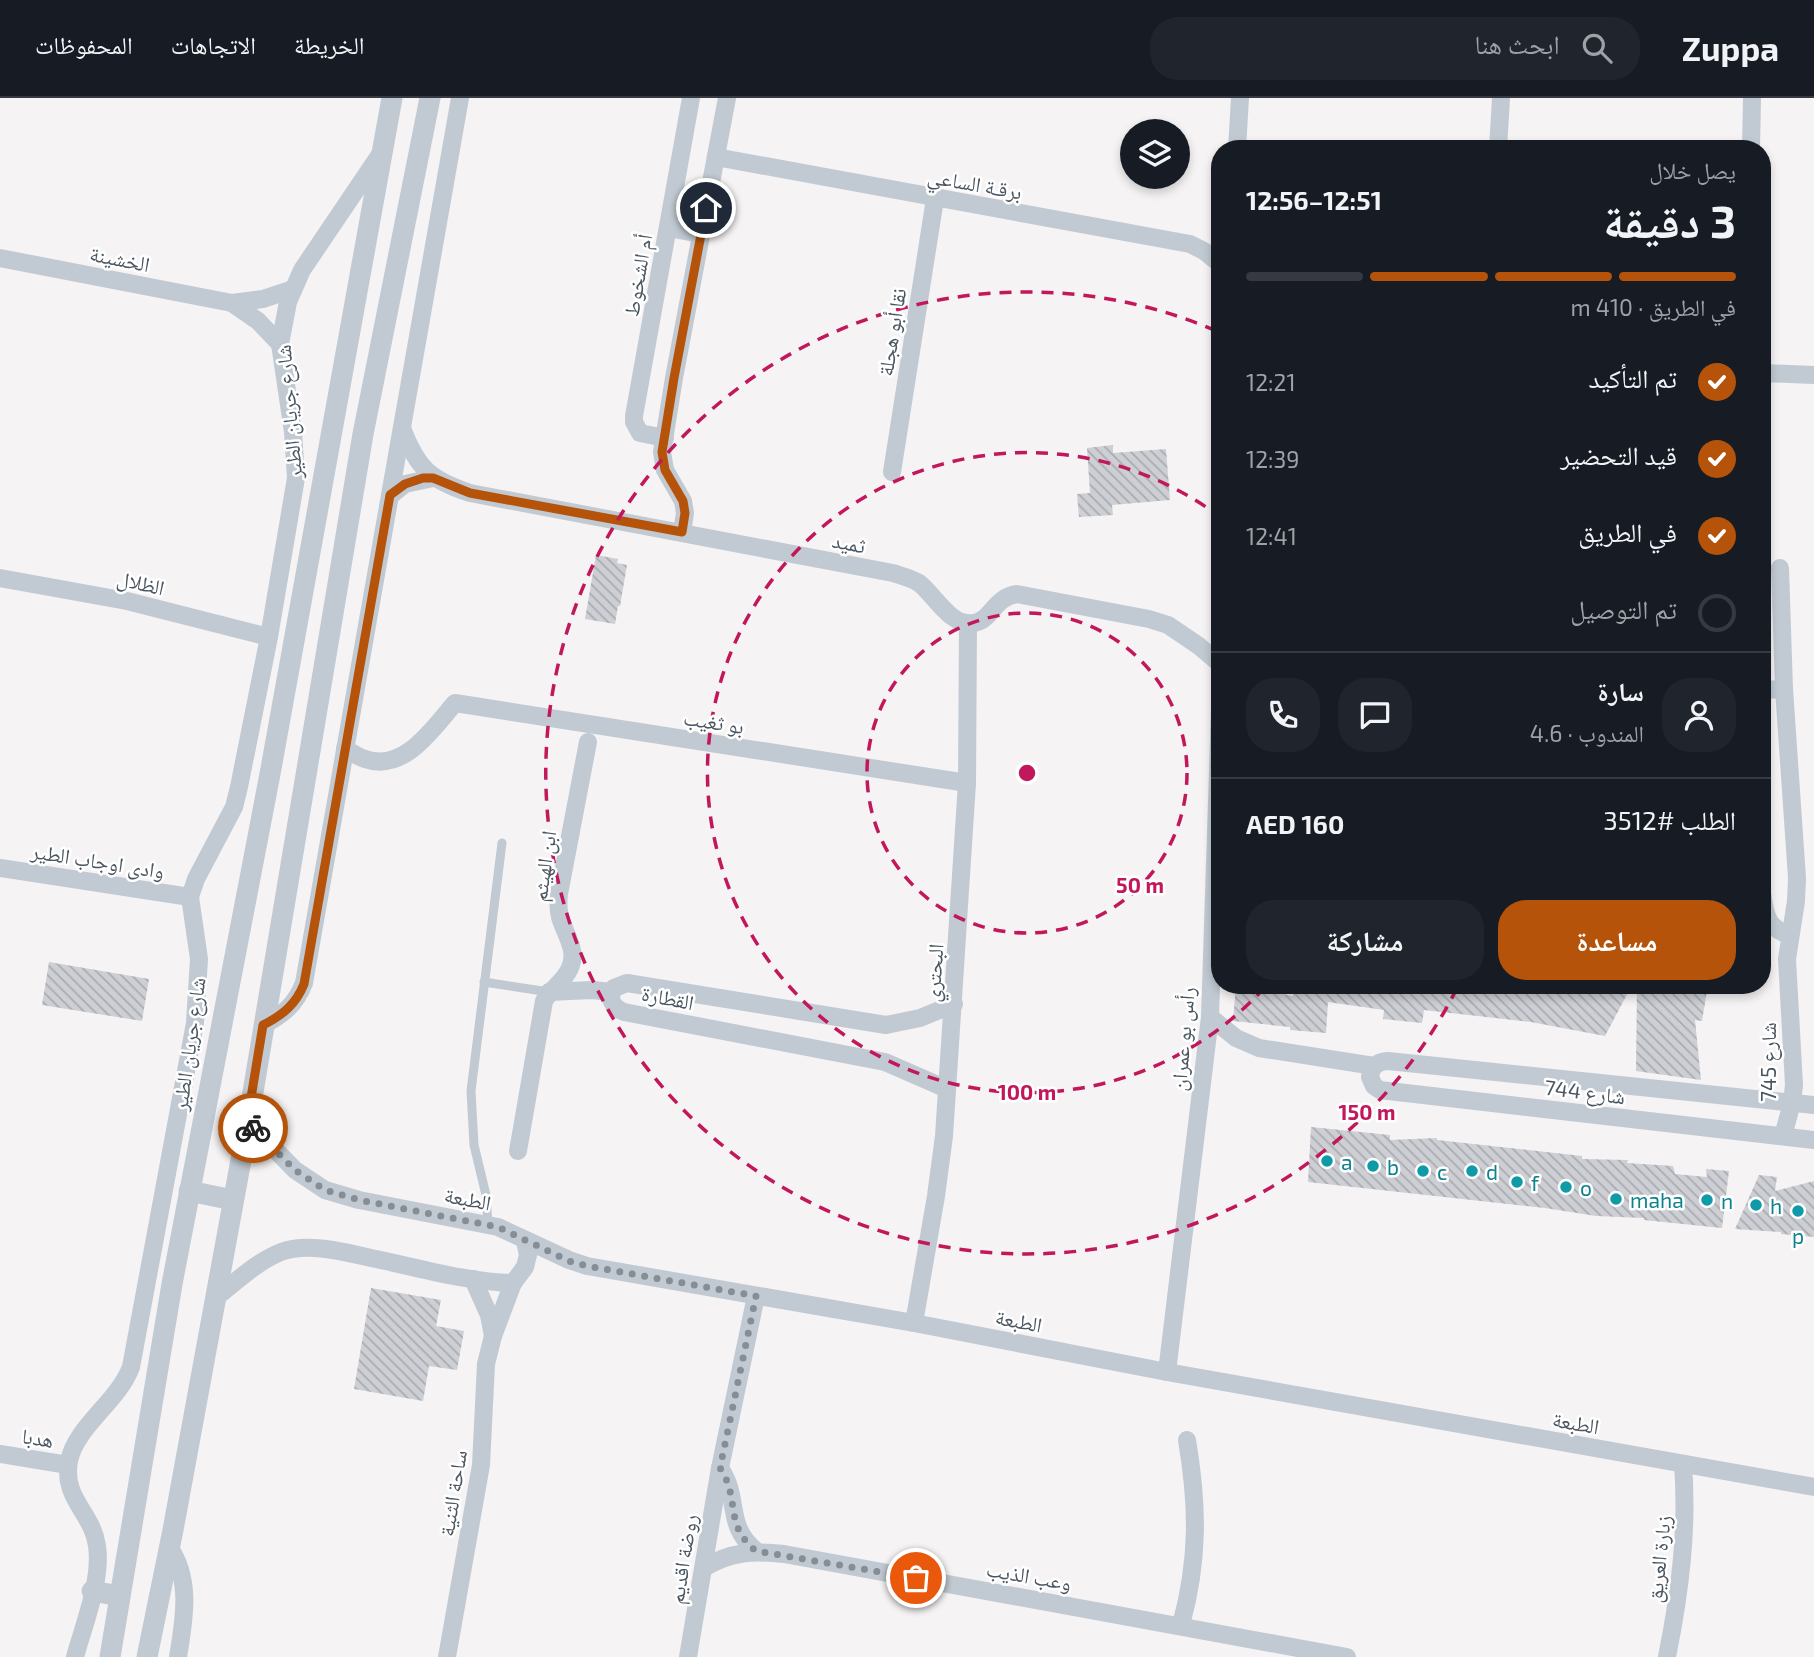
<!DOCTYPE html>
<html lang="ar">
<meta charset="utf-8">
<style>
body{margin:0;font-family:"Exo 2","Noto Naskh Arabic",sans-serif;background:#20242c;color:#f1f3f6;direction:rtl;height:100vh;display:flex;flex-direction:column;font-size:26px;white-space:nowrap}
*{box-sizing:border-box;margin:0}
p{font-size:23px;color:#9ea1a6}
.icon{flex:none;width:38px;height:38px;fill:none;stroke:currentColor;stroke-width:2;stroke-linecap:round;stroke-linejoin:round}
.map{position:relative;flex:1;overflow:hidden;direction:ltr}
.sheet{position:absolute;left:1211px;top:42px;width:560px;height:854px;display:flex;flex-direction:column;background:#171b24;border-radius:28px;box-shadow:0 4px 10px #0003;direction:rtl}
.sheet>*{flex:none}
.tools{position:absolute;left:1120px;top:21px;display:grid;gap:14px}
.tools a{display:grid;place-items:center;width:70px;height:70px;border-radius:50%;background:#171b24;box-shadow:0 4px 10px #0003;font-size:35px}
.pin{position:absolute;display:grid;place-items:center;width:60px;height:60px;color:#fff;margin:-30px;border:4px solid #fff;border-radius:50%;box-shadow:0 2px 7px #0007}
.courier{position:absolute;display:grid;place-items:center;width:70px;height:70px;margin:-35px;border:5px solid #b45309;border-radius:50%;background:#fff;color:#222;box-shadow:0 2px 9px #0007}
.summary em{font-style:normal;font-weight:700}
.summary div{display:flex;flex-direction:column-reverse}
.summary{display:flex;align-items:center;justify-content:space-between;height:119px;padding:0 35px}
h1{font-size:46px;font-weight:700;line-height:52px}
.bar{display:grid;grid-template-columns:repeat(4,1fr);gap:10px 7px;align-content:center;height:84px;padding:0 35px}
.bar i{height:9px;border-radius:5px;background:#363941}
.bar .current{background:#b45309}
.bar p{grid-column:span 4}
.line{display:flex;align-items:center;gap:18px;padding:0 35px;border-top:2px solid #363941}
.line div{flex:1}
.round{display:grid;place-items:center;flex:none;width:74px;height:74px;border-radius:28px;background:#20242c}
ol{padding:0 35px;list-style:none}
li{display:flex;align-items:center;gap:21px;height:77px}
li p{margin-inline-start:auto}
li .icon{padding:7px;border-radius:50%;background:#b45309;color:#fff;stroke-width:4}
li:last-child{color:#9ea1a6}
li i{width:38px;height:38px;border:4px solid #363941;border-radius:50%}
.primary-button{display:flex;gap:14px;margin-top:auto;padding:14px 35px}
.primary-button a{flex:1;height:80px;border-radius:28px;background:#b45309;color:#fff;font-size:28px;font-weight:700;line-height:80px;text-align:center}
.primary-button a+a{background:#20242c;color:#f1f3f6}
header{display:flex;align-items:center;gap:42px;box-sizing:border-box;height:98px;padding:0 35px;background:#171b24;border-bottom:2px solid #363941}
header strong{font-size:33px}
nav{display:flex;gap:38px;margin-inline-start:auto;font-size:24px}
.search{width:490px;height:63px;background:#20242c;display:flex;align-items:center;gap:18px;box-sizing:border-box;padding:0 24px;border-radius:28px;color:#9ea1a6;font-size:26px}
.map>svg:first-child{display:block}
.building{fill:url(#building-back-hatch)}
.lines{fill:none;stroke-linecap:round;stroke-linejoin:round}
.service{stroke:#c1cad2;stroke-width:9}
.minor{stroke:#c1cad2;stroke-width:18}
.tertiary{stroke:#c1cad2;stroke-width:21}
.done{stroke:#868d94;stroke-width:7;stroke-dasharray:0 12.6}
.route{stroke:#b45309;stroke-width:9}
.ring{fill:none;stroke:#c2185b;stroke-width:3.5;stroke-dasharray:12 9}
.culture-dot{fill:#0f9aa8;stroke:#fff;stroke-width:2.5}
.labels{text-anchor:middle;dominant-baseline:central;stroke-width:5;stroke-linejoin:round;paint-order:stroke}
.street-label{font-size:21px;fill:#4a5661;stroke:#fff}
.culture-label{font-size:21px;fill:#0d838f;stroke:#fff;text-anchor:start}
.centre{fill:#c2185b;stroke:#fff;stroke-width:3.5}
.ring-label{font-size:21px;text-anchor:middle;font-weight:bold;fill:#c2185b;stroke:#fff;stroke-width:5;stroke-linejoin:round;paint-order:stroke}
</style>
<header>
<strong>Zuppa</strong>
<div class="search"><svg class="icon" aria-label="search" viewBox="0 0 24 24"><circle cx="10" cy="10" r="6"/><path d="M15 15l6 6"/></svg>ابحث هنا</div>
<nav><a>الخريطة</a><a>الاتجاهات</a><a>المحفوظات</a></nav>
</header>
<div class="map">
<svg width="1814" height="1559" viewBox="0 0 1814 1559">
<defs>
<pattern id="building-back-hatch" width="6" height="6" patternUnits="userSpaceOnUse" patternTransform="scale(1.75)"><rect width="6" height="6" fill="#cdcfd5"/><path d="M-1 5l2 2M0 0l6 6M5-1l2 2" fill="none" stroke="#a8abb0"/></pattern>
</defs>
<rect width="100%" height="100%" fill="#f5f3f3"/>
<g class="building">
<path d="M 1113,347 L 1113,355 L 1166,351 L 1170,402 L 1112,407 L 1113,417 L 1079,419 L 1077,396 L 1090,395 L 1087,350 Z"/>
<path d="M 596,457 L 618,461 L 617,465 L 627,467 L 620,508 L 618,508 L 615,526 L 585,521 Z"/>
<path d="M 49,864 L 149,881 L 142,923 L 42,907 Z"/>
<path d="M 1236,887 L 1293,898 L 1293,887 L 1632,887 L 1605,938 L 1531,924 L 1424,912 L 1422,925 L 1383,921 L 1384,912 L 1328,904 L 1326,935 L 1290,932 L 1290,929 L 1233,923 Z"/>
<path d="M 1637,887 L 1708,887 L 1702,923 L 1695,922 L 1701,982 L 1636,973 Z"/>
<path d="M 1311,1029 L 1390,1037 L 1390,1042 L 1437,1040 L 1437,1042 L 1582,1058 L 1582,1061 L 1628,1062 L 1627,1065 L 1673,1068 L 1675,1076 L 1707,1079 L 1706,1071 L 1729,1073 L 1722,1130 L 1644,1122 L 1644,1120 L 1596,1118 L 1545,1110 L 1308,1084 Z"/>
<path d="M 1759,1077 L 1777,1079 L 1775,1093 L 1814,1083 L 1814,1139 L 1781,1136 L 1781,1134 L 1735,1131 Z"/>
<path d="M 371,1190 L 441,1202 L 436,1228 L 464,1233 L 457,1272 L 429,1268 L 423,1303 L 354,1291 Z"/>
</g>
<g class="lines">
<g class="service">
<path d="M 484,884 L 549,894"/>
<path d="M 488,1127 L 486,1097 L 474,1047 L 471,993 L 502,745"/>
</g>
<g class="minor">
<path d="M 1237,51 L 1240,0"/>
<path d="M 1498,51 L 1501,0"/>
<path d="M 1751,51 L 1752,0"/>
<path d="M 716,59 L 1190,146 L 1204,153 L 1220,166"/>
<path d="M 668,130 L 701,136"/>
<path d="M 0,160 L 232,205 L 263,201 L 293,191"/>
<path d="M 232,205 L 258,223 L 280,246"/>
<path d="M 1762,275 L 1814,277"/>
<path d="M 402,330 C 417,370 430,382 470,395 L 893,475 C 902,478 911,480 919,485 C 935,497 950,529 974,525 C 991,523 994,499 1017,496 L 1149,521 L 1168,527 L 1199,548 L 1220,566"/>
<path d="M 665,340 L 640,335 L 634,324 L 634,318 L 691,0"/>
<path d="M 892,374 L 935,101"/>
<path d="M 390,398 L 405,386 L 433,380"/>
<path d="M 682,434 L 685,415 L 683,403 L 665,372 L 662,354 L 674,280 L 727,0"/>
<path d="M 1780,470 L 1784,591 L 1797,780 L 1796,803 L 1787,861 L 1794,987 L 1792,1005 L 1783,1038"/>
<path d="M 0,480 L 127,503 L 269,539"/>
<path d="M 1762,592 L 1784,591"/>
<path d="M 345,651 C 352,654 358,659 365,661 C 404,675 433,630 455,605 L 967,685"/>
<path d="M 0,770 L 190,799"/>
<path d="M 1762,795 C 1765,816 1767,831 1790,837"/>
<path d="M 549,894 L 592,892 L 612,894"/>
<path d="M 1210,919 L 1236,940 L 1259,950 L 1374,968"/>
<path d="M 263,927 C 283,917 296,906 304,885 L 460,0"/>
<path d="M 947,991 L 885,964 L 624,914 C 612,909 608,901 614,890 L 627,885 L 886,927 L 920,920 L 954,906"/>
<path d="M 1814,1007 L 1388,963 C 1377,964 1371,968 1370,979 L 1374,988 L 1380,992 L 1814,1042"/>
<path d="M 248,1024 L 295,1072 L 325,1092 L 359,1102 L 498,1129 L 569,1162 L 587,1168 L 914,1225 L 1167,1274 L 1814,1389"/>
<path d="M 518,1053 L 544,903 C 551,891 563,884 569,872 C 579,853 565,837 560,819 C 558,811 558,804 559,796 L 588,644"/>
<path d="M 473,1181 L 489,1217 L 493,1238"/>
<path d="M 215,1200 C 236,1184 256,1164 281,1154 C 307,1144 344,1154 371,1160 C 417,1169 465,1184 513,1185"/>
<path d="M 914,1225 L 936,1098 L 944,1038 L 967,685 L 968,526"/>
<path d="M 1167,1274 L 1210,919 L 1220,611"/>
<path d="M 0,1356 L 68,1367"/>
<path d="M 720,1370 C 741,1401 724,1426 756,1453"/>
<path d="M 169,1449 C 192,1482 184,1522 178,1559"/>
<path d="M 704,1470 C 731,1453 754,1453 784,1456 L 1347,1559"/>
<path d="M 1181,1527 C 1199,1461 1198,1408 1187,1342"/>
<path d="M 75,1559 C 84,1526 102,1482 97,1448 C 93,1415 62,1401 69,1363 C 76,1328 118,1304 131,1269 L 195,925 L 199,861 L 190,799 L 196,781 L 234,709 L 239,689 L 269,539 L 296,380 L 293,334 L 280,246 L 288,204 L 302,172 L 381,55"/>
<path d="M 447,1559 L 481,1367 L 486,1266 L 493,1238 L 513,1185 L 525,1169 L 528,1157 L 525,1143"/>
<path d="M 688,1559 L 720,1370 L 756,1198"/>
<path d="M 1667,1559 C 1680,1494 1688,1432 1683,1366"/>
</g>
<g class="tertiary">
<path d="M 189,1093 L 233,1102"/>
<path d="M 92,1493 L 120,1498"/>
<path d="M 110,1559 L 172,1186 L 270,676 L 392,0"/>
<path d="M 147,1559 L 173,1432 L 248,1024 L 363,336 L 430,0"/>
</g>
</g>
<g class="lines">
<path class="done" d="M 253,1030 L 295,1072 L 325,1092 L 359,1102 L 498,1129 L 569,1163 L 587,1168 L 756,1198 L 720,1370 C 741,1401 723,1426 756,1453 L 916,1480"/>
<path class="route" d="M 253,1030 L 247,1024 L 263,927 C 283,917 296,906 304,886 L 390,397 L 405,386 L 423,380 L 433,380 L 470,395 L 682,434 L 685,415 L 683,403 L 665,372 L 662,354 L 674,280 L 706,110"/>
</g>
<g class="ring">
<circle cx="1027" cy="675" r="160"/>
<path d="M1265 889A320 320 0 1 1 1220 419"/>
<path d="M1457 890A481 481 0 1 1 1219 234"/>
</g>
<g class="culture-dot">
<circle cx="1327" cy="1063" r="7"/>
<circle cx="1373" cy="1068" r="7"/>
<circle cx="1423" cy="1073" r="7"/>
<circle cx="1472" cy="1073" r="7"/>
<circle cx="1517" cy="1084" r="7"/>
<circle cx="1566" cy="1089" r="7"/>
<circle cx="1616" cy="1101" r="7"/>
<circle cx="1707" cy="1102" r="7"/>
<circle cx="1756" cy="1107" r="7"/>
<circle cx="1798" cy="1113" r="7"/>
</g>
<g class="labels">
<g class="street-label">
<text transform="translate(975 85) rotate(10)">برقـة الساعي</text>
<text transform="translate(120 160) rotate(11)">الخشينة</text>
<text transform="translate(637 177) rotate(-80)">أم الشخوط</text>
<text transform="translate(891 234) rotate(-81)">نقا أبو هجلة</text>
<text transform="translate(288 314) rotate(-95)">شارع جريان الطير</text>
<text transform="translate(849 444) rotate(11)">ثميد</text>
<text transform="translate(141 484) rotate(13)">الظلال</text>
<text transform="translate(714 623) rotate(9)">بو ثغيب</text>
<text transform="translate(98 762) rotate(9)">وادى اوجاب الطير</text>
<text transform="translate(543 768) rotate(-82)">ابن الهيثم</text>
<text transform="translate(933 875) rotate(-86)">البحتري</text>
<text transform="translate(668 899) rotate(11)">القطارة</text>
<text transform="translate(1182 941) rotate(-85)">رأس بو عمران</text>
<text transform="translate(188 946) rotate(-82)">شارع جريان الطير</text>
<text transform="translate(1767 964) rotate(-90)">شارع 745</text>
<text transform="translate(1585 993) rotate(7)">شارع 744</text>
<text transform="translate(468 1100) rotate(11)">الطبعة</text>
<text transform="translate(1019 1222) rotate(11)">الطبعة</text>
<text transform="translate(1576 1324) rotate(10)">الطبعة</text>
<text transform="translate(38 1339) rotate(9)">هدبا</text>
<text transform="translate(452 1395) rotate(-81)">ساحة الثنية</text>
<text transform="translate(682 1461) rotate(-81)">روضة اقديم</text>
<text transform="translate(1658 1461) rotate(-84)">زبارة العريق</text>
<text transform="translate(1029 1477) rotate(10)">وعب الذيب</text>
</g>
<g class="culture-label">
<text x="1341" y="1063">a</text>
<text x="1387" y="1068">b</text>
<text x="1437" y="1073">c</text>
<text x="1486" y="1073">d</text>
<text x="1531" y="1084">f</text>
<text x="1580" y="1089">o</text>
<text x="1630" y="1101">maha</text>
<text x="1721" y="1102">n</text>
<text x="1770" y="1107">h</text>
<text x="1798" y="1137" text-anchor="middle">p</text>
</g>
</g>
<circle cx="1027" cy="675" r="10" class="centre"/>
<g class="ring-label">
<text x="1140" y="795">50 m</text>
<text x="1027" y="1002">100 m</text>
<text x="1367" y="1022">150 m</text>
</g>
</svg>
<div class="tools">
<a><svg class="icon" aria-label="layers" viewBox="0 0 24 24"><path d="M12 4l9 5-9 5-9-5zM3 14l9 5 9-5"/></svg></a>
</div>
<div class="pin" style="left:916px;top:1480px;background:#ea580c"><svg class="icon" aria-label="bag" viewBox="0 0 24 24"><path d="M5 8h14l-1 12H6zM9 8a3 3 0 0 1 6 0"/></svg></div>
<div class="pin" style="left:706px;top:110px;background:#1f2937"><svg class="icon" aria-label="home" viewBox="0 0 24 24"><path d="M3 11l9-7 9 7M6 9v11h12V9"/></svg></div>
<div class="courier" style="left:253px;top:1030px"><svg class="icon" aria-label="bike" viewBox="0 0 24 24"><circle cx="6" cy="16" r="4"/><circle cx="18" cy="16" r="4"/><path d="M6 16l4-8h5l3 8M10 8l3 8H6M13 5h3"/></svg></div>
<section class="sheet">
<div class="summary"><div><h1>3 دقيقة</h1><p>يصل خلال</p></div><em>12:51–12:56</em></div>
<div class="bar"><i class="current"></i><i class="current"></i><i class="current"></i><i></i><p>في الطريق · 410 m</p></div>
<ol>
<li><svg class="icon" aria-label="check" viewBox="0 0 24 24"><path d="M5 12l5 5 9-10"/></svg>تم التأكيد<p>12:21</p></li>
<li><svg class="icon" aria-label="check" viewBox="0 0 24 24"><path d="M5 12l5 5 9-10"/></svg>قيد التحضير<p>12:39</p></li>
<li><svg class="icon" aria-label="check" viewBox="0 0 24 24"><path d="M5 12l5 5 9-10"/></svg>في الطريق<p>12:41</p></li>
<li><i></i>تم التوصيل</li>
</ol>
<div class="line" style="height:126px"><a class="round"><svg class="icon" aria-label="person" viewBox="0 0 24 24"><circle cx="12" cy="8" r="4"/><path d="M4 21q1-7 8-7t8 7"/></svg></a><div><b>سارة</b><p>المندوب · 4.6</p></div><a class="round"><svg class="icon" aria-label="chat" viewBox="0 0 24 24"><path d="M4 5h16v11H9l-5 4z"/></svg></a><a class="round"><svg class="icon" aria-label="phone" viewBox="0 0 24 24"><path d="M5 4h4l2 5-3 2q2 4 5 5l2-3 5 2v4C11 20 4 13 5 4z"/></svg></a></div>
<div class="line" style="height:91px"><div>الطلب #3512</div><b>AED 160</b></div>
<div class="primary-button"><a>مساعدة</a><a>مشاركة</a></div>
</section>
</div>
